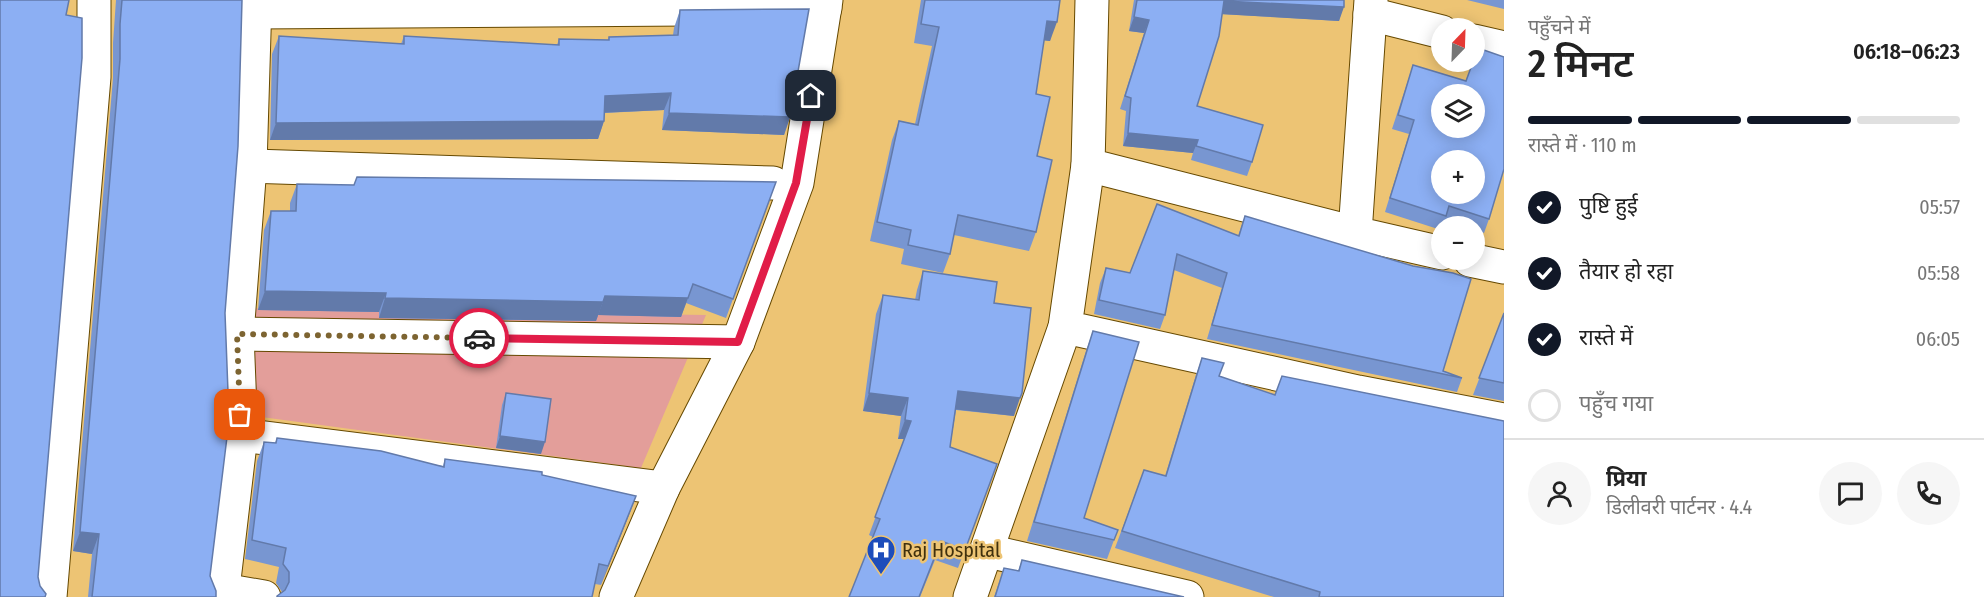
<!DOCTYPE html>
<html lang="hi">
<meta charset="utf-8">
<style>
body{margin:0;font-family:"Fira Sans Condensed","Noto Sans Devanagari",sans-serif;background:#f6f6f6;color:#222;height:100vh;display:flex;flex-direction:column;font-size:22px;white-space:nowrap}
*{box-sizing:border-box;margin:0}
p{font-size:20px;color:#767676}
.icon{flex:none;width:33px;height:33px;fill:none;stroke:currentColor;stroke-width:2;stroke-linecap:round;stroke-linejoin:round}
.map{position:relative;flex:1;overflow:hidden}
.details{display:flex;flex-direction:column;background:#fff;width:480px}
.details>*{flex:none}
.needle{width:39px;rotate:23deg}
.tools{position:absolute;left:1431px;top:18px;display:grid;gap:12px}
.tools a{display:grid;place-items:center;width:54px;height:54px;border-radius:50%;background:#fff;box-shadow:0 3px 15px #0003;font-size:30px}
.pin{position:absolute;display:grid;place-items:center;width:51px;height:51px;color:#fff;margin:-26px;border-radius:12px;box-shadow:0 3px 9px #0006}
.courier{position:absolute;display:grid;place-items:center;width:60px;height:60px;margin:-30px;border:4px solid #e11d48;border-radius:50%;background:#fff;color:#222;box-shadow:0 2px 8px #0007}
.summary em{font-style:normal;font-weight:600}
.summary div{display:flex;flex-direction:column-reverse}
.summary{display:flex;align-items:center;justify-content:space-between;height:102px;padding:0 24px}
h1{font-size:39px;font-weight:600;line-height:45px}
.bar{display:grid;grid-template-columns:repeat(4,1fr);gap:9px 6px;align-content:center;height:72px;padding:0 24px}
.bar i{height:8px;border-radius:4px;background:#e0e0e0}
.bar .selected{background:#111827}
.bar p{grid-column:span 4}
.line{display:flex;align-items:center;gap:15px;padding:0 24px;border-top:2px solid #e0e0e0}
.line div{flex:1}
.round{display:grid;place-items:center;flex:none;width:63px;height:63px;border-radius:32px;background:#f6f6f6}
ol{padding:0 24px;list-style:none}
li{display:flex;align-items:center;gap:18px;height:66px}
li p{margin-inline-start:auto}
li .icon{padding:6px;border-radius:50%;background:#111827;color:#fff;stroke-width:4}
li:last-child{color:#767676}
li i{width:33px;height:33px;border:3px solid #e0e0e0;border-radius:50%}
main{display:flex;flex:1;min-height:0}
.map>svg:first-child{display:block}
.green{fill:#e39e9a}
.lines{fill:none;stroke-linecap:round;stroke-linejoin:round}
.minor-casing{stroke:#664900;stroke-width:35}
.minor{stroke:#fff;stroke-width:33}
.wall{fill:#7896d1}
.shaded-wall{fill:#627aaa}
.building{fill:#8caff3;stroke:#627aaa;stroke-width:1.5;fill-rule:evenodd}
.done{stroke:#7d6431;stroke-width:6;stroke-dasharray:0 10.8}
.route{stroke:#e11d48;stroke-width:8}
.labels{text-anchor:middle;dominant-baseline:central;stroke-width:5;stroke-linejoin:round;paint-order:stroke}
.poi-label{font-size:20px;fill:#40300d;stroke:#edc474;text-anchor:start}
</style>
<main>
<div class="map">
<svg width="1504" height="597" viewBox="0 0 1504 597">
<rect width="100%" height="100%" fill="#edc474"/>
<path class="green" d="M 239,308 L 706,315 L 641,468 L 232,413 Z"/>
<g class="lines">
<g class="minor-casing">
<g id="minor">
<path d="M 1092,0 L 1088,165 L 1355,233"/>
<path d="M 1371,0 L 1355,233 L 1442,253"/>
<path d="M 254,12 L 825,8"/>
<path d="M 1370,14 L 1442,32"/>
<path d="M 1474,41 L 1504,48"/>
<path d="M 1088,165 L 1065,327 L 1358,392 L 1504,420"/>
<path d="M 250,166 L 773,183"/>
<path d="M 1470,260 L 1504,267"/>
<path d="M 237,334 L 738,342"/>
<path d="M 241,435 L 663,488"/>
<path d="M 988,551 L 1187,597"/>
<path d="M 223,590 L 264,597"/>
<path d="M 50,597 L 94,77 L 94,0"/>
<path d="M 222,597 L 241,435 L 237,334 L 250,166 L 255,0"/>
<path d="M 616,597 L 663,488 L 738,342 L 797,183 L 826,0"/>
<path d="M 970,597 L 1065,327"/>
</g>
</g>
<use href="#minor" class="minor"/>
</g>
<g class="wall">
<path d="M 116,0 L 242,0 L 225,313 L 223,437 L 210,576 L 216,597 L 88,597 L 92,554 L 73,551 L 113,78 L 113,43 Z"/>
<path d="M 921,0 L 1060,0 L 1050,41 L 1044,40 L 1036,94 L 1037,156 L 1036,232 L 1029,251 L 954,235 L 950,254 L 943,273 L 901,264 L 904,249 L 870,241 L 892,140 L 899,121 L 915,124 L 932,46 L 914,43 Z"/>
<path d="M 1134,0 L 1344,0 L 1339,21 L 1222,14 L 1197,106 L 1252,162 L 1247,176 L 1191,160 L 1193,153 L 1123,146 L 1126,111 L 1120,109 L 1144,33 L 1129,31 Z"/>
<path d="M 1467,0 L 1504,0 L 1504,9 Z"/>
<path d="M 680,10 L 790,117 L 784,135 L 662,130 L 664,110 L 604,113 L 604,121 L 598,139 L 270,140 L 272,54 L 279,36 L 401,44 L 404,36 L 557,45 L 559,39 L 608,40 L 609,37 L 673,35 L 674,28 Z"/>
<path d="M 1413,65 L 1489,219 L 1484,233 L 1474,230 L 1474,226 L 1465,226 L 1444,220 L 1441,230 L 1385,212 L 1409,134 L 1392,129 Z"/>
<path d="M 776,182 L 726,318 L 686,303 L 681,317 L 598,315 L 596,321 L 379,318 L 379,312 L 258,310 L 264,230 L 271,211 L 290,211 L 290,203 L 297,184 L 354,185 Z"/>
<path d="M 1157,204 L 1238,236 L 1245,216 L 1443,371 L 1462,378 L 1457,392 L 1207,339 L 1222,288 L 1174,270 L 1165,315 L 1160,329 L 1094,314 L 1100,283 L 1106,268 L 1130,273 Z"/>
<path d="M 923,271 L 994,303 L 1014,416 L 956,410 L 950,447 L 997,464 L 958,568 L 935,560 L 920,597 L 849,597 L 873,537 L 869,535 L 904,439 L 898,439 L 901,416 L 863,411 L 876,314 L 883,295 L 915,300 L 917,290 Z"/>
<path d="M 1504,313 L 1504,401 L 1473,395 Z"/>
<path d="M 1093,331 L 1084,518 L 1114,540 L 1107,559 L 1027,541 L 1086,351 Z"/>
<path d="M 1202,358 L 1219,376 L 1275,395 L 1282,376 L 1504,597 L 1274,597 L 1115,548 L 1144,470 L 1165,476 L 1196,375 Z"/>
<path d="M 506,393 L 541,454 L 496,448 L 502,405 Z"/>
<path d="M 277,438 L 443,466 L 445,459 L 542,475 L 636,496 L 601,585 L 595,584 L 282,592 L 276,583 L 279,567 L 245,559 L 257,461 L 264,442 L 275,443 Z"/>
<path d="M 1022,560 L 1184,597 L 994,597 L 1004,568 L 1018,571 Z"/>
</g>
<g class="shaded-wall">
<path d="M 1224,1 L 1344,7 L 1339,21 L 1219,14 Z"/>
<path d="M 1134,17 L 1149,20 L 1144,33 L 1129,31 Z"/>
<path d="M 1047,21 L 1057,22 L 1050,41 L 1040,40 Z"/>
<path d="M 671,93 L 664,110 L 598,113 L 605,96 Z"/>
<path d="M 669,113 L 790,117 L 784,135 L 662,130 Z"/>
<path d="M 604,121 L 598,139 L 270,140 L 276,123 Z"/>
<path d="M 1128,133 L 1198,140 L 1193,153 L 1123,146 Z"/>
<path d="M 265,291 L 386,293 L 379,312 L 258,310 Z"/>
<path d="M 605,296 L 688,298 L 681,317 L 598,315 Z"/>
<path d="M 385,298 L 603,302 L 596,321 L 379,318 Z"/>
<path d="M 958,391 L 1020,398 L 1014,416 L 952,409 Z"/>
<path d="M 869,393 L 908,398 L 901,416 L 863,411 Z"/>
<path d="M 905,420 L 911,421 L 904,439 L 898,439 Z"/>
<path d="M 500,436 L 545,442 L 541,454 L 496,448 Z"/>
<path d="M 636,496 L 629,515 L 601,585 L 608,566 Z"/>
<path d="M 80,532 L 99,534 L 92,554 L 73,551 Z"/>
</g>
<g class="building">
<path d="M 0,0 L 69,0 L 66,15 L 82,18 L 82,58 L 38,577 L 40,586 L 46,594 L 45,597 L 0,597 Z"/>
<path d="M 122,0 L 242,0 L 238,146 L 225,313 L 228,392 L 223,437 L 227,437 L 210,576 L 216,591 L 216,597 L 92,597 L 99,534 L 80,532 L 120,59 L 120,24 Z"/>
<path d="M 925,0 L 1060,0 L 1057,22 L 1047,21 L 1036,94 L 1050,97 L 1037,156 L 1052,160 L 1036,232 L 958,215 L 950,254 L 908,245 L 911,230 L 877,222 L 899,121 L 918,125 L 939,27 L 921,24 Z"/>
<path d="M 1137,0 L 1344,0 L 1344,7 L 1224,1 L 1219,36 L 1197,106 L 1263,125 L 1252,162 L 1196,146 L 1198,140 L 1128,133 L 1131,98 L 1125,96 L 1149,20 L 1134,17 Z"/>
<path d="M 809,9 L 790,117 L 669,113 L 671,93 L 605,96 L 604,121 L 276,123 L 279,36 L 404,44 L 404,36 L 559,45 L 559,39 L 609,40 L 609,37 L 678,35 L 680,10 Z"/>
<path d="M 1478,48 L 1504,57 L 1504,169 L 1489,219 L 1449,206 L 1446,216 L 1390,198 L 1414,120 L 1398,115 L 1413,65 L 1466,81 L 1473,62 L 1474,62 L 1474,58 ZM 1442,94 L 1474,94 L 1474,128 L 1442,128 ZM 1442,160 L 1474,160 L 1474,194 L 1442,194 Z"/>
<path d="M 357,177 L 776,182 L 733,299 L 693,284 L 688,298 L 605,296 L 603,302 L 385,298 L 386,293 L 265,291 L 271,211 L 296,211 L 297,184 L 354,185 Z"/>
<path d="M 1157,204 L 1239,236 L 1245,216 L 1413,266 L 1453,273 L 1471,279 L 1443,371 L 1462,378 L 1212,325 L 1227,273 L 1177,254 L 1165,315 L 1099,300 L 1106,268 L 1130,273 Z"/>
<path d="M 923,271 L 997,282 L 994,303 L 1031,308 L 1022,393 L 1020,398 L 958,391 L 950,447 L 997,464 L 965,550 L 941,541 L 919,597 L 849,597 L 880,519 L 875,517 L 911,421 L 905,420 L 908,398 L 869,393 L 883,295 L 919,300 Z"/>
<path d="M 1504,313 L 1504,383 L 1479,378 Z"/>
<path d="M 1093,331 L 1139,342 L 1084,518 L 1118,530 L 1114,540 L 1034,522 Z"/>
<path d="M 1202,358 L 1224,363 L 1219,376 L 1275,395 L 1282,376 L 1504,421 L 1504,597 L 1319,597 L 1320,592 L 1122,531 L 1144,470 L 1166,476 Z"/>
<path d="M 506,393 L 551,399 L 545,442 L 500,436 Z"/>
<path d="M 277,438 L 381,451 L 444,467 L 445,459 L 542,472 L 542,475 L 636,496 L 608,566 L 599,564 L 592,597 L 277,597 L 277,596 L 285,590 L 289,582 L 289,572 L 283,564 L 286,548 L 252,540 L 264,442 L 276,443 Z"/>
<path d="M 1022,560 L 1184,597 L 995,597 L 1004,568 L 1019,571 Z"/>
</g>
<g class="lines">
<path class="done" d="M 240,415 L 237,334 L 479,338"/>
<path class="route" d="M 479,338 L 738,342 L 796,183 L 811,96"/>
</g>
<defs>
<g id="hospital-pin" transform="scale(1.5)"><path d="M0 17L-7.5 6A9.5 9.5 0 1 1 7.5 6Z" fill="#1d4dbb" stroke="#edc474"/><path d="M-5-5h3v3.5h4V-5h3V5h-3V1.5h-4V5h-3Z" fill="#fff"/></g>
</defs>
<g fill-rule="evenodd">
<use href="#hospital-pin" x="881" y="550"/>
</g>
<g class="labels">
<g class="poi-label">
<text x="902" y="550">Raj Hospital</text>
</g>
</g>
</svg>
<div class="tools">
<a><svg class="needle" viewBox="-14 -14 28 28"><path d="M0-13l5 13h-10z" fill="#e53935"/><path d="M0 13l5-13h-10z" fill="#767676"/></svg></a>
<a><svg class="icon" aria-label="layers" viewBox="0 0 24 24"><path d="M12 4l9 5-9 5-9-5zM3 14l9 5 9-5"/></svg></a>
<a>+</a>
<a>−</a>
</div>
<div class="pin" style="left:240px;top:415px;background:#ea580c"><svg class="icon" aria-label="bag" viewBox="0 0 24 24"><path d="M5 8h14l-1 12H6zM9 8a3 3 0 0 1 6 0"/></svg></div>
<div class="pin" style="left:811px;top:96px;background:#1f2937"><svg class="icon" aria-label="home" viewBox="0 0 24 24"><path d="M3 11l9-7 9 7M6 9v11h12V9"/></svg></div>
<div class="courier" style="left:479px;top:338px"><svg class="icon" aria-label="car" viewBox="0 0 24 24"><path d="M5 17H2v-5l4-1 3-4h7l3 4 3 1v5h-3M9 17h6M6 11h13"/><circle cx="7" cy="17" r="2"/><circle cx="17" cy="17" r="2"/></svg></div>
</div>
<section class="details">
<div class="summary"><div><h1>2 मिनट</h1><p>पहुँचने में</p></div><em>06:18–06:23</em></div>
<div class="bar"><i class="selected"></i><i class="selected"></i><i class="selected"></i><i></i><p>रास्ते में · 110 m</p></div>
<ol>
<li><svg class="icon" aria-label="check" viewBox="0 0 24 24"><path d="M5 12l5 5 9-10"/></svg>पुष्टि हुई<p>05:57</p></li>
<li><svg class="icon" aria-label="check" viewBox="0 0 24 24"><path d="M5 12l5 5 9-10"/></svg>तैयार हो रहा<p>05:58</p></li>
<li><svg class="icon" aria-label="check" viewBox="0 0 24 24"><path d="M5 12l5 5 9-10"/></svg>रास्ते में<p>06:05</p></li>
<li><i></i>पहुँच गया</li>
</ol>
<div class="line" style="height:108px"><a class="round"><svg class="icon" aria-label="person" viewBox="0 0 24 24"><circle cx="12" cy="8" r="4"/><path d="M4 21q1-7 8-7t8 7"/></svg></a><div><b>प्रिया</b><p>डिलीवरी पार्टनर · 4.4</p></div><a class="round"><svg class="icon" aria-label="chat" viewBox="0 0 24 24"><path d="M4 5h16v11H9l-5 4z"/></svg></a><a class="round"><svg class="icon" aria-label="phone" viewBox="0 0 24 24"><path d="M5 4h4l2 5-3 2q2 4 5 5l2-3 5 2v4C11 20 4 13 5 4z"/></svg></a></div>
</section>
</main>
